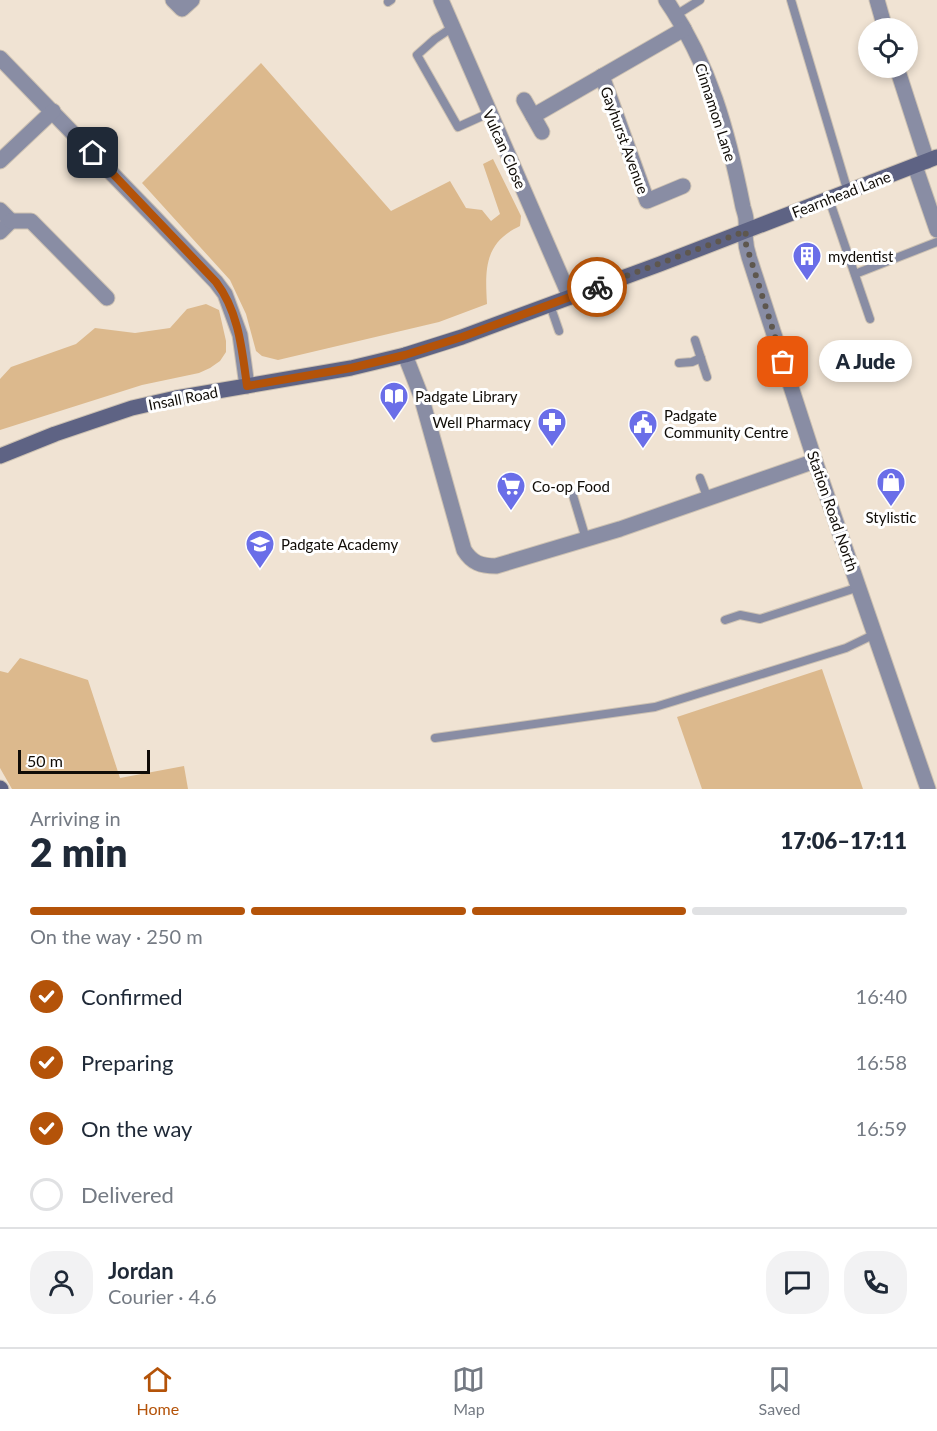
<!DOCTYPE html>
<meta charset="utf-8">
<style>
body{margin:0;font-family:Lato,sans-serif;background:#f2f2f3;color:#1f2937;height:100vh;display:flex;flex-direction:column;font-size:22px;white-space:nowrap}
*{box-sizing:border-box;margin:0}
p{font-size:20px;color:#747a83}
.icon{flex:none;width:33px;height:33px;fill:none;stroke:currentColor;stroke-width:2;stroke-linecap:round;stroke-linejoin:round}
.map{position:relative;height:789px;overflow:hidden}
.panel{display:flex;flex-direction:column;background:#fff;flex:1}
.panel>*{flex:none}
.controls{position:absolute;left:858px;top:18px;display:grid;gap:12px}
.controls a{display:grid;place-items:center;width:60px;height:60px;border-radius:50%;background:#fff;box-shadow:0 3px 9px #0003;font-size:30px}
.scale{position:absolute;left:18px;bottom:15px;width:132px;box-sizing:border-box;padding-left:6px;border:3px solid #100c07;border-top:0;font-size:16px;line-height:21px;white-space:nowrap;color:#100c07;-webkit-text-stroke:4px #fff;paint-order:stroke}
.pin{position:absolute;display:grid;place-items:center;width:51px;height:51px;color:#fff;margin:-26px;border-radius:12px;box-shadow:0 3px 9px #0006}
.courier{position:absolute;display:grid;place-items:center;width:60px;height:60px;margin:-30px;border:4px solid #b45309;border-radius:50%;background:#fff;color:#222;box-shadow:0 2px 8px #0007}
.bubble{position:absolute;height:42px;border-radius:21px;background:#fff;box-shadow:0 3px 9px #0003;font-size:20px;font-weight:800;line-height:42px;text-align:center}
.head em{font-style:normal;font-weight:800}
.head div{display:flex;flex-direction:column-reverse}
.head{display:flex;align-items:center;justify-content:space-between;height:102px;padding:0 30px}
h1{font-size:39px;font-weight:800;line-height:45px}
.bar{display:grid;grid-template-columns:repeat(4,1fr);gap:9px 6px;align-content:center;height:72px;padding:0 30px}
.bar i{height:8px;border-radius:4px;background:#e0e1e3}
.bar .on{background:#b45309}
.bar p{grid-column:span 4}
.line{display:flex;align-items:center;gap:15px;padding:0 30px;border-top:2px solid #e0e1e3}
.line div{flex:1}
.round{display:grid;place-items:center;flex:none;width:63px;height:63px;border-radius:24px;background:#f2f2f3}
ol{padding:0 30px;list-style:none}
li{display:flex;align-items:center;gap:18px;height:66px}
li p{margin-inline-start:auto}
li .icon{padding:6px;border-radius:50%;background:#b45309;color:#fff;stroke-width:4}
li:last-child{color:#747a83}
li i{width:33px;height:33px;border:3px solid #e0e1e3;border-radius:50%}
.dock{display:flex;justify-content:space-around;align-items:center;height:84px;border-top:2px solid #e0e1e3;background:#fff;font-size:16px;color:#747a83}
.dock a{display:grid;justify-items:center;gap:3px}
.dock .on{color:#b45309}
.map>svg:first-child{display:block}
.green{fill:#dcb98d}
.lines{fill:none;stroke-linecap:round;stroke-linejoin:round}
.lane-casing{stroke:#ccc1b2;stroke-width:10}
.street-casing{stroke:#ccc1b2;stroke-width:17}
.secondary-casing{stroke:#ccc1b2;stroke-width:17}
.lane{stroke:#898da4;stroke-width:8}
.street{stroke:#898da4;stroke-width:15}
.secondary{stroke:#5e6384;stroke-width:15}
.done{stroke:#5e574e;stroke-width:6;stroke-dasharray:0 10.8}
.route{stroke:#b45309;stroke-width:8}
.labels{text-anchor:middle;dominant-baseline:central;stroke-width:6;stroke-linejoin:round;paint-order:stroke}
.street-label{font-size:15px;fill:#100c07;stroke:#fff}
.poi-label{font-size:15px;fill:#100c07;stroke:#fff;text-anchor:start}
</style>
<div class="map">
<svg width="937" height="789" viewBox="0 0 937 789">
<rect width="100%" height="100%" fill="#f0e3d3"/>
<g class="green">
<path d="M 261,63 L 391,211 L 450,181 L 466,208 L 482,210 L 491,221 L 500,214 L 483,164 L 493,159 L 521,216 L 520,226 C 484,243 485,269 487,304 L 439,322 L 278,360 L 262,356 L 256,351 L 246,314 L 230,280 L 142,183 Z"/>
<path d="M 206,304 L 219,310 L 226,341 L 226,352 L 220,361 L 210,368 L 199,373 L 142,385 L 0,430 L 0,379 L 11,367 L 76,344 L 95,328 L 135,333 L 170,328 L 187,309 Z"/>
<path d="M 20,658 L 88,680 L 120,778 L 184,766 L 188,789 L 12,789 L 0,768 L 0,671 L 8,673 Z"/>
<path d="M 822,669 L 863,789 L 702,789 L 677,717 Z"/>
</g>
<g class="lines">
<g class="lane-casing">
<g id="lane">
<path d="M 791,0 L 848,192"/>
<path d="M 388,2 L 391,0"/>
<path d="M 676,15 L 700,0"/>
<path d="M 453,27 L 435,39 L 417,55 L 458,127 L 489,113"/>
<path d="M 829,199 L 870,319"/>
<path d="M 855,274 L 937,242"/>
<path d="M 550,305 L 559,331"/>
<path d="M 695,340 L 707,377"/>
<path d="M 679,363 L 692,362 L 701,358"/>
<path d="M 700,478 L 708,499"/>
<path d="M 571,489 L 586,539"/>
<path d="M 725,620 L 740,615 L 760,619 L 859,587"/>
<path d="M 435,738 L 655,707 L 846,648 L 875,634"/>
</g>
</g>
<g class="street-casing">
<g id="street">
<path d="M 173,0 L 182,9 L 192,0"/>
<path d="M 441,0 L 570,297"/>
<path d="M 666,0 C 710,64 728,132 743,207 C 744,211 746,216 746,220 C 747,228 744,236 746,243 C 746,248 748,252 749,257 L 815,461 L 928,789"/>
<path d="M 877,0 L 885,28"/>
<path d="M 0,58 L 155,218 L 216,282 L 225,294 L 240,335 L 247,386"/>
<path d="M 897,68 L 927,161"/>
<path d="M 602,76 L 647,201 L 683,186"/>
<path d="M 524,100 L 542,132"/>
<path d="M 533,116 L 684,29"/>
<path d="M 0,161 L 53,111"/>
<path d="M 915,166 L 937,230"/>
<path d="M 0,210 L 11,221 L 0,232"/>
<path d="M 11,221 L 31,221 L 107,298"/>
<path d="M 405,355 L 421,396 L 464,550 C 472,563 481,566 496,566 L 620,529 L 815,461"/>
</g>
</g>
<g class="secondary-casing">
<g id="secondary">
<path d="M 0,456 L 55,434 L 132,408 L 176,398 L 351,368 L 405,355 L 462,337 L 660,264 L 937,157"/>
<path d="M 0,788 L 1,789"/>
</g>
</g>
<use href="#lane" class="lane"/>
<use href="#street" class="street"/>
<use href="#secondary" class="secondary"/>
</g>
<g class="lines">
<path class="done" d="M 597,287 L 746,231 L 745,241 L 783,362"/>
<path class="route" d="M 93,153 L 216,282 C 239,312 242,350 247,386 L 351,368 L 405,355 L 462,337 L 597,287"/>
</g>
<defs>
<g id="building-pin" transform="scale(1.5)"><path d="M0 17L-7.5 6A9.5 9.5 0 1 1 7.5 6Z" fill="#6a6ee8" stroke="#fff"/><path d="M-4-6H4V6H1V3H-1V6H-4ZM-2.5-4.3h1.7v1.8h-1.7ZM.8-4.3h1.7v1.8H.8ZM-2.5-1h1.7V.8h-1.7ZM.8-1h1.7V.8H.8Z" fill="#fff"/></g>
<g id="library-pin" transform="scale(1.5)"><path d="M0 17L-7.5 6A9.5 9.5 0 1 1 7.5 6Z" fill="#6a6ee8" stroke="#fff"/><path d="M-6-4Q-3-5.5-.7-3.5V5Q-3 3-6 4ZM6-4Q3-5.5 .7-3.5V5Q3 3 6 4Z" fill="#fff"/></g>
<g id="pharmacy-pin" transform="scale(1.5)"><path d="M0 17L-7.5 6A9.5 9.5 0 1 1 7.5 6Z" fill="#6a6ee8" stroke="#fff"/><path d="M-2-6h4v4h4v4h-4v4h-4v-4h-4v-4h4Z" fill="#fff"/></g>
<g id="civic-pin" transform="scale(1.5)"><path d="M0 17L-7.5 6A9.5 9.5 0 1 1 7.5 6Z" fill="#6a6ee8" stroke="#fff"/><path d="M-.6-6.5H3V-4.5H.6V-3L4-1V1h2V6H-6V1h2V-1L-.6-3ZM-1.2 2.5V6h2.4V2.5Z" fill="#fff"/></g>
<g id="shop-pin" transform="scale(1.5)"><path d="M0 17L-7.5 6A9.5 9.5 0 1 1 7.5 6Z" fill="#6a6ee8" stroke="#fff"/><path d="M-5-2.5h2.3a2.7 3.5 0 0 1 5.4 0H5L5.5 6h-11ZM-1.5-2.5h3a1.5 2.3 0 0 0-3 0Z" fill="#fff"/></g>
<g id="supermarket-pin" transform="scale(1.5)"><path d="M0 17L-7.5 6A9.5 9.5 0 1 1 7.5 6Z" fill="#6a6ee8" stroke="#fff"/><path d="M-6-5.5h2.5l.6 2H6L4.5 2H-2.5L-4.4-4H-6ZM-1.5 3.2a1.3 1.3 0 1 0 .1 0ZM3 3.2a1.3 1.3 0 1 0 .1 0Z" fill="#fff"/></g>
<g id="school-pin" transform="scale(1.5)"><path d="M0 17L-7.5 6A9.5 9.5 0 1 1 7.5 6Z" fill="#6a6ee8" stroke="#fff"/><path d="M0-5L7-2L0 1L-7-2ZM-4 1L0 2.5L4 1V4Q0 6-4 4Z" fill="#fff"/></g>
</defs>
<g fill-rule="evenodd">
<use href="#building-pin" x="807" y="256"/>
<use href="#library-pin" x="394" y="396"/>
<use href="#pharmacy-pin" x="552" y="422"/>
<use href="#civic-pin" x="643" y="424"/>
<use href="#shop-pin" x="891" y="482"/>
<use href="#supermarket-pin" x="511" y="486"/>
<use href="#school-pin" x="260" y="544"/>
</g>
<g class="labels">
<g class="street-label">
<text transform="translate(716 112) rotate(72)">Cinnamon Lane</text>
<text transform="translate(625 140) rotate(70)">Gayhurst Avenue</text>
<text transform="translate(505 149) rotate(66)">Vulcan Close</text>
<text transform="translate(841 194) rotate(-21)">Fearnhead Lane</text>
<text transform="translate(183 398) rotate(-11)">Insall Road</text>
<text transform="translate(833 511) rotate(71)">Station Road North</text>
</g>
<g class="poi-label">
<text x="828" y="256">mydentist</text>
<text x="415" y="396">Padgate Library</text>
<text x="664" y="415">Padgate<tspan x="664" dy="17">Community Centre</tspan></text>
<text x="531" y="422" text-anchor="end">Well Pharmacy</text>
<text x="532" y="486">Co-op Food</text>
<text x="891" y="517" text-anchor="middle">Stylistic</text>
<text x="281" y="544">Padgate Academy</text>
</g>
</g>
</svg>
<div class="controls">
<a><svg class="icon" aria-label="locate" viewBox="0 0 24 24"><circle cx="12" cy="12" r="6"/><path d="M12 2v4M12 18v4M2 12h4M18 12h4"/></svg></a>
</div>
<div class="scale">50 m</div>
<div class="pin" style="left:783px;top:362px;background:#ea580c"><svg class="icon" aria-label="bag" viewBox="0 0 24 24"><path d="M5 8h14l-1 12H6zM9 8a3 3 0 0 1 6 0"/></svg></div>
<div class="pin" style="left:93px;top:153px;background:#1f2937"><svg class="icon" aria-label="home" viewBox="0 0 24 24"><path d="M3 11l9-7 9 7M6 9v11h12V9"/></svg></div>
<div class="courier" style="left:597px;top:287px"><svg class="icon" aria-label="bike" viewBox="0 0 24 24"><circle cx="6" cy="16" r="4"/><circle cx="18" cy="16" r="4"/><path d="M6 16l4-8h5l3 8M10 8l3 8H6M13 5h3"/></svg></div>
<div class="bubble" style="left:819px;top:340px;width:93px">A Jude</div>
</div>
<section class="panel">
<div class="head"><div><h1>2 min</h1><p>Arriving in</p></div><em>17:06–17:11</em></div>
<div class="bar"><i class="on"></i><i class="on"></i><i class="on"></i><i></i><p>On the way · 250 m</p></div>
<ol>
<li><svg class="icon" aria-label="check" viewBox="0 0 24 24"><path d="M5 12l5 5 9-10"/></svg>Confirmed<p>16:40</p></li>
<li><svg class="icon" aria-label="check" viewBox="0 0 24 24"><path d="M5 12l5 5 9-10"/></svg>Preparing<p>16:58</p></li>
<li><svg class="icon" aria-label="check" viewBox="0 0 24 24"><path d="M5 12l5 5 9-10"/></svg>On the way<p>16:59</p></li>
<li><i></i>Delivered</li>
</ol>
<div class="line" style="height:108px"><a class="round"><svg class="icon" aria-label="person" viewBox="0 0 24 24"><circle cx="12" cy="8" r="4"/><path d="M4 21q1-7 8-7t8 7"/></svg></a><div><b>Jordan</b><p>Courier · 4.6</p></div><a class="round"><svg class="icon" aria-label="chat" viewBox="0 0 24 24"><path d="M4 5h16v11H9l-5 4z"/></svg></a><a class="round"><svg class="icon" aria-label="phone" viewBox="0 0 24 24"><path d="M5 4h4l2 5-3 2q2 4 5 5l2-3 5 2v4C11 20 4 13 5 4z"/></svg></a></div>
</section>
<nav class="dock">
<a class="on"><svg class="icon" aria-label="home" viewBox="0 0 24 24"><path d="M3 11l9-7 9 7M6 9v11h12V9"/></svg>Home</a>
<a><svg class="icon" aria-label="map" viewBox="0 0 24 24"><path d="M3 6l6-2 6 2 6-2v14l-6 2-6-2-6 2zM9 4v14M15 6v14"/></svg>Map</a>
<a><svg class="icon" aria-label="saved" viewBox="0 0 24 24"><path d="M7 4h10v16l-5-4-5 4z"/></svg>Saved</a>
</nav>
